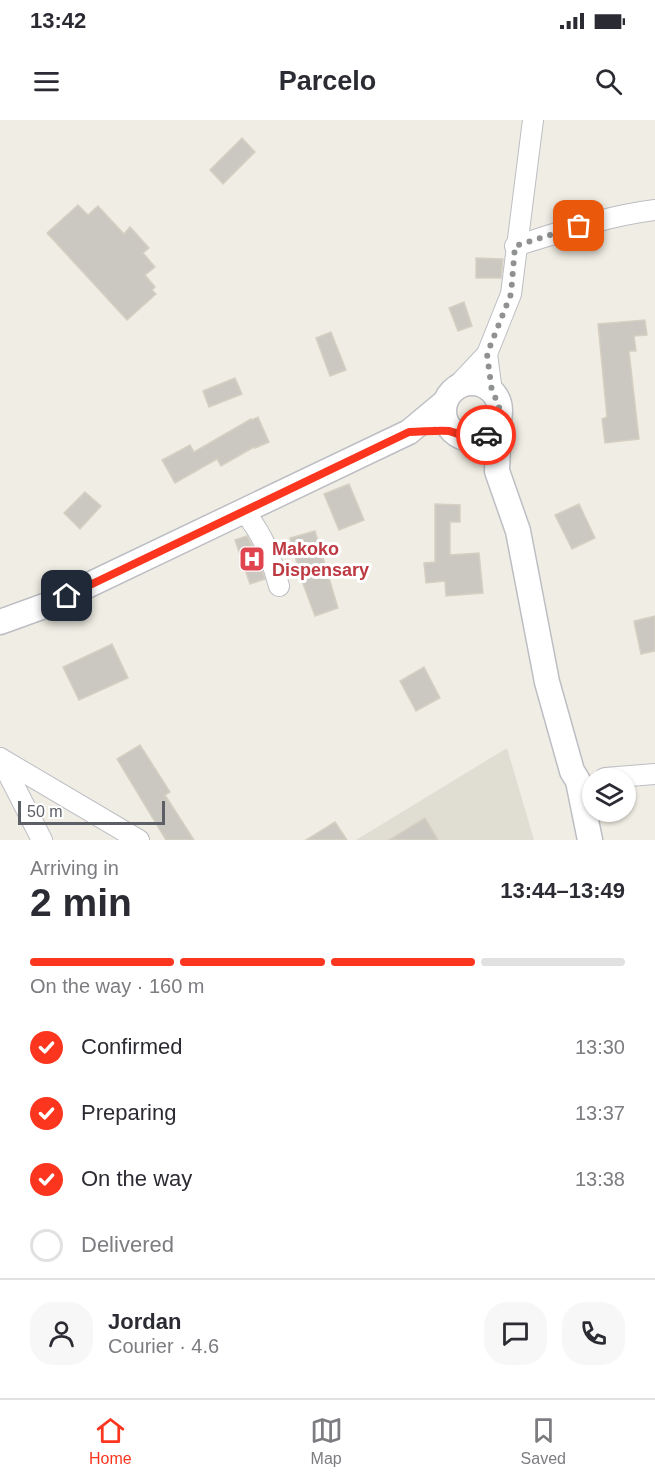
<!DOCTYPE html>
<meta charset="utf-8">
<style>
body{margin:0;font-family:Arial,sans-serif;background:#f7f7f7;color:#2b2b33;height:100vh;display:flex;flex-direction:column;font-size:22px;white-space:nowrap}
*{box-sizing:border-box;margin:0}
p{font-size:20px;color:#7c7c81}
.icon{flex:none;width:33px;height:33px;fill:none;stroke:currentColor;stroke-width:2;stroke-linecap:round;stroke-linejoin:round}
.map{position:relative;height:720px;overflow:hidden}
.side{display:flex;flex-direction:column;background:#fff;flex:1}
.side>*{flex:none}
.fabs{position:absolute;left:582px;top:648px;display:grid;gap:12px}
.fabs a{display:grid;place-items:center;width:54px;height:54px;border-radius:50%;background:#fff;box-shadow:0 2px 4px #0004;font-size:30px}
.scale{position:absolute;left:18px;bottom:15px;width:147px;box-sizing:border-box;padding-left:6px;border:3px solid #5c6066;border-top:0;font-size:16px;line-height:21px;white-space:nowrap;color:#5c6066;-webkit-text-stroke:4px #fff;paint-order:stroke}
.pin{position:absolute;display:grid;place-items:center;width:51px;height:51px;color:#fff;margin:-26px;border-radius:12px;box-shadow:0 3px 9px #0006}
.courier{position:absolute;display:grid;place-items:center;width:60px;height:60px;margin:-30px;border:4px solid #fc351e;border-radius:50%;background:#fff;color:#222;box-shadow:0 2px 8px #0007}
.headline em{font-style:normal;font-weight:700}
.headline div{display:flex;flex-direction:column-reverse}
.headline{display:flex;align-items:center;justify-content:space-between;height:102px;padding:0 30px}
h1{font-size:39px;font-weight:700;line-height:45px}
.bar{display:grid;grid-template-columns:repeat(4,1fr);gap:9px 6px;align-content:center;height:72px;padding:0 30px}
.bar i{height:8px;border-radius:4px;background:#e1e1e2}
.bar .active{background:#fc351e}
.bar p{grid-column:span 4}
.line{display:flex;align-items:center;gap:15px;padding:0 30px;border-top:2px solid #e1e1e2}
.line div{flex:1}
.round{display:grid;place-items:center;flex:none;width:63px;height:63px;border-radius:24px;background:#f7f7f7}
ol{padding:0 30px;list-style:none}
li{display:flex;align-items:center;gap:18px;height:66px}
li p{margin-inline-start:auto}
li .icon{padding:6px;border-radius:50%;background:#fc351e;color:#fff;stroke-width:4}
li:last-child{color:#7c7c81}
li i{width:33px;height:33px;border:3px solid #e1e1e2;border-radius:50%}
.status{display:flex;justify-content:space-between;align-items:center;height:42px;padding:0 30px;background:#fff;direction:ltr}
.status svg{height:16px;fill:currentColor}
header{display:flex;justify-content:space-between;align-items:center;height:78px;padding:0 30px;background:#fff;font-size:27px;font-weight:700}
.menu{display:flex;justify-content:space-around;align-items:center;height:84px;border-top:2px solid #e1e1e2;background:#fff;font-size:16px;color:#7c7c81}
.menu a{display:grid;justify-items:center;gap:3px}
.menu .active{color:#fc351e}
.map>svg:first-child{display:block}
.education{fill:#e0ddd3}
.building{fill:#cbc8c1;stroke:#d6d0c2;stroke-width:1.5}
.lines{fill:none;stroke-linecap:round;stroke-linejoin:round}
.minor-casing{stroke:#bcbec4;stroke-width:22}
.tertiary-casing{stroke:#bcbec4;stroke-width:27}
.minor{stroke:#fff;stroke-width:20}
.tertiary{stroke:#fff;stroke-width:24}
.done{stroke:#909292;stroke-width:6;stroke-dasharray:0 10.8}
.route{stroke:#fc351e;stroke-width:8}
.labels{text-anchor:middle;dominant-baseline:central;stroke-width:6;stroke-linejoin:round;paint-order:stroke}
.health-label{font-size:18px;font-weight:bold;fill:#be3a42;stroke:#fff;text-anchor:start}
</style>
<div class="status"><b>13:42</b><svg viewBox="0 0 49 12"><path d="M0 12V9h3v3zM5 12V6h3v6zM10 12V3h3v9zM15 12V0h3v12zM26 1h20v11H26zM47 4h2v5h-2z"/></svg></div>
<header><svg class="icon" aria-label="menu" viewBox="0 0 24 24"><path d="M4 6h16M4 12h16M4 18h16"/></svg>Parcelo<svg class="icon" aria-label="search" viewBox="0 0 24 24"><circle cx="10" cy="10" r="6"/><path d="M15 15l6 6"/></svg></header>
<div class="map">
<svg width="655" height="720" viewBox="0 0 655 720">
<rect width="100%" height="100%" fill="#f0eee4"/>
<path class="education" d="M 507,628 L 534,720 L 356,720 Z"/>
<g class="building">
<path d="M 242,18 L 255,32 L 223,64 L 210,50 Z"/>
<path d="M 78,85 L 88,95 L 98,86 L 124,114 L 130,107 L 149,128 L 143,133 L 155,147 L 145,155 L 155,167 L 152,170 L 156,174 L 127,200 L 47,113 Z"/>
<path d="M 476,138 L 503,139 L 501,158 L 476,158 Z"/>
<path d="M 464,182 L 472,206 L 458,211 L 449,188 Z"/>
<path d="M 645,200 L 647,215 L 634,216 L 636,231 L 629,231 L 639,319 L 605,323 L 602,299 L 607,297 L 598,204 Z"/>
<path d="M 331,212 L 346,250 L 330,256 L 316,218 Z"/>
<path d="M 235,258 L 242,274 L 209,287 L 203,271 Z"/>
<path d="M 258,297 L 269,322 L 255,328 L 254,327 L 221,346 L 217,339 L 175,363 L 162,340 L 190,325 L 194,332 L 251,299 L 252,300 Z"/>
<path d="M 349,364 L 364,400 L 339,410 L 324,374 Z"/>
<path d="M 85,372 L 101,386 L 80,409 L 64,393 Z"/>
<path d="M 435,384 L 460,385 L 460,402 L 450,402 L 450,435 L 479,433 L 483,473 L 446,476 L 445,461 L 426,463 L 424,443 L 435,442 Z"/>
<path d="M 579,384 L 595,418 L 572,429 L 555,395 Z"/>
<path d="M 315,411 L 338,488 L 315,496 L 302,461 L 290,418 Z"/>
<path d="M 247,416 L 255,431 L 265,459 L 250,464 L 235,420 Z"/>
<path d="M 655,496 L 655,531 L 641,534 L 634,501 Z"/>
<path d="M 112,524 L 128,558 L 79,580 L 63,547 Z"/>
<path d="M 424,547 L 440,578 L 416,591 L 400,561 Z"/>
<path d="M 140,625 L 170,672 L 165,675 L 194,720 L 166,720 L 117,639 Z"/>
<path d="M 425,698 L 438,720 L 389,720 Z"/>
<path d="M 335,702 L 347,720 L 306,720 Z"/>
</g>
<g class="lines">
<g class="minor-casing">
<g id="minor">
<path d="M 515,126 C 561,112 607,96 655,90"/>
<path d="M 487,234 L 492,272"/>
<path d="M 456,267 L 487,234 L 511,174 L 533,0"/>
<path d="M 244,391 C 265,418 270,434 279,466"/>
<path d="M 0,638 L 139,720"/>
<path d="M 0,638 L 42,720"/>
<path d="M 605,658 L 655,654"/>
</g>
</g>
<g class="tertiary-casing">
<g id="tertiary">
<circle cx="472" cy="291" r="28"/>
<path d="M 499,298 L 497,351 L 518,411 L 547,562 L 572,651 L 578,661 L 590,720"/>
<path d="M 0,502 L 47,485 L 409,312 L 445,282"/>
</g>
</g>
<use href="#minor" class="minor"/>
<use href="#tertiary" class="tertiary"/>
</g>
<g class="lines">
<path class="done" d="M 486,315 L 495,307 L 499,298 L 499,284 L 492,272 L 487,234 L 511,174 L 515,126 L 579,106"/>
<path class="route" d="M 67,476 L 409,312 C 422,312 437,310 449,311 C 466,314 465,326 486,315"/>
</g>
<defs>
<g id="hospital-square" transform="scale(1.35)"><rect x="-9" y="-9" width="18" height="18" rx="4" fill="#e0444e" stroke="#fff"/><path d="M-5-5h3v3.5h4V-5h3V5h-3V1.5h-4V5h-3Z" fill="#fff"/></g>
</defs>
<g fill-rule="evenodd">
<use href="#hospital-square" x="252" y="439"/>
</g>
<g class="labels">
<g class="health-label">
<text x="272" y="429">Makoko<tspan x="272" dy="21">Dispensary</tspan></text>
</g>
</g>
</svg>
<div class="fabs">
<a><svg class="icon" aria-label="layers" viewBox="0 0 24 24"><path d="M12 4l9 5-9 5-9-5zM3 14l9 5 9-5"/></svg></a>
</div>
<div class="scale">50 m</div>
<div class="pin" style="left:579px;top:106px;background:#ea580c"><svg class="icon" aria-label="bag" viewBox="0 0 24 24"><path d="M5 8h14l-1 12H6zM9 8a3 3 0 0 1 6 0"/></svg></div>
<div class="pin" style="left:67px;top:476px;background:#1f2937"><svg class="icon" aria-label="home" viewBox="0 0 24 24"><path d="M3 11l9-7 9 7M6 9v11h12V9"/></svg></div>
<div class="courier" style="left:486px;top:315px"><svg class="icon" aria-label="car" viewBox="0 0 24 24"><path d="M5 17H2v-5l4-1 3-4h7l3 4 3 1v5h-3M9 17h6M6 11h13"/><circle cx="7" cy="17" r="2"/><circle cx="17" cy="17" r="2"/></svg></div>
</div>
<section class="side">
<div class="headline"><div><h1>2 min</h1><p>Arriving in</p></div><em>13:44–13:49</em></div>
<div class="bar"><i class="active"></i><i class="active"></i><i class="active"></i><i></i><p>On the way · 160 m</p></div>
<ol>
<li><svg class="icon" aria-label="check" viewBox="0 0 24 24"><path d="M5 12l5 5 9-10"/></svg>Confirmed<p>13:30</p></li>
<li><svg class="icon" aria-label="check" viewBox="0 0 24 24"><path d="M5 12l5 5 9-10"/></svg>Preparing<p>13:37</p></li>
<li><svg class="icon" aria-label="check" viewBox="0 0 24 24"><path d="M5 12l5 5 9-10"/></svg>On the way<p>13:38</p></li>
<li><i></i>Delivered</li>
</ol>
<div class="line" style="height:108px"><a class="round"><svg class="icon" aria-label="person" viewBox="0 0 24 24"><circle cx="12" cy="8" r="4"/><path d="M4 21q1-7 8-7t8 7"/></svg></a><div><b>Jordan</b><p>Courier · 4.6</p></div><a class="round"><svg class="icon" aria-label="chat" viewBox="0 0 24 24"><path d="M4 5h16v11H9l-5 4z"/></svg></a><a class="round"><svg class="icon" aria-label="phone" viewBox="0 0 24 24"><path d="M5 4h4l2 5-3 2q2 4 5 5l2-3 5 2v4C11 20 4 13 5 4z"/></svg></a></div>
</section>
<nav class="menu">
<a class="active"><svg class="icon" aria-label="home" viewBox="0 0 24 24"><path d="M3 11l9-7 9 7M6 9v11h12V9"/></svg>Home</a>
<a><svg class="icon" aria-label="map" viewBox="0 0 24 24"><path d="M3 6l6-2 6 2 6-2v14l-6 2-6-2-6 2zM9 4v14M15 6v14"/></svg>Map</a>
<a><svg class="icon" aria-label="saved" viewBox="0 0 24 24"><path d="M7 4h10v16l-5-4-5 4z"/></svg>Saved</a>
</nav>
